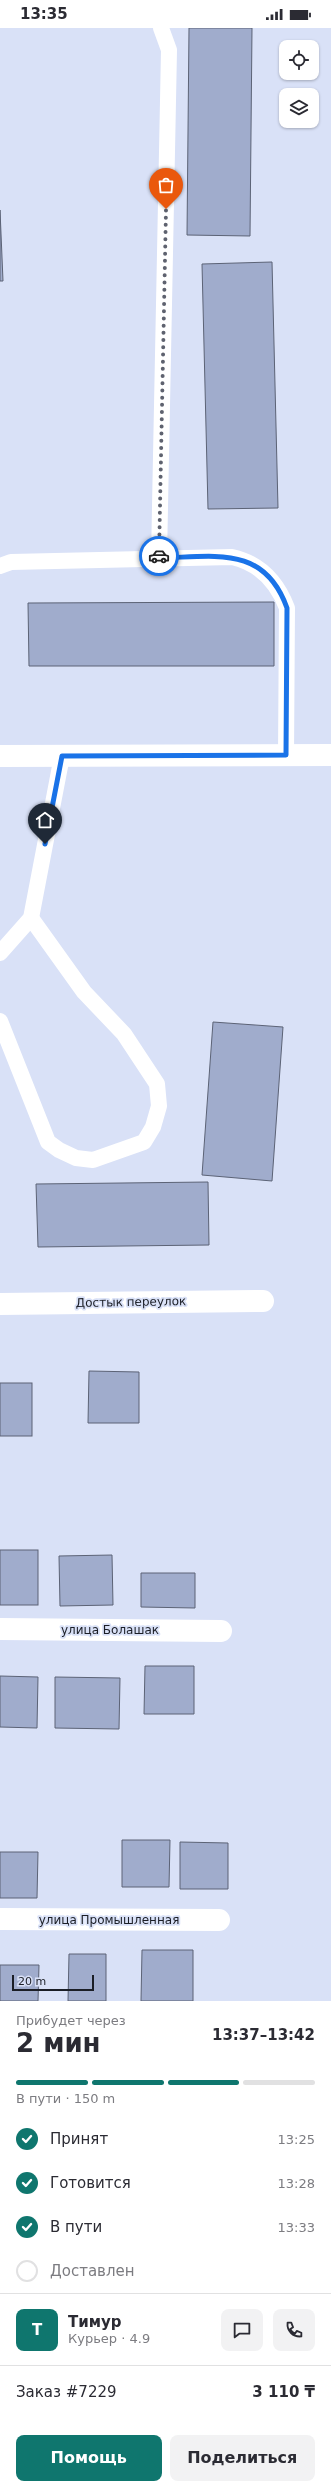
<!DOCTYPE html>
<html lang="ru">
<meta charset="utf-8">
<style>
body{margin:0;font-family:"DejaVu Sans",sans-serif;background:#f2f2f3;color:#2b2b33;height:100vh;display:flex;flex-direction:column;font-size:15px;white-space:nowrap}
*{box-sizing:border-box;margin:0}
p{font-size:13px;color:#7c7c81}
.icon{flex:none;width:22px;height:22px;fill:none;stroke:currentColor;stroke-width:2;stroke-linecap:round;stroke-linejoin:round}
.map{position:relative;height:1973px;overflow:hidden}
.side{display:flex;flex-direction:column;background:#fff;flex:1}
.side>*{flex:none}
.fabs{position:absolute;left:279px;top:12px;display:grid;gap:8px}
.fabs a{display:grid;place-items:center;width:40px;height:40px;border-radius:8px;background:#fff;box-shadow:0 1px 3px #0004;font-size:20px}
.scale{position:absolute;left:12px;bottom:10px;width:82px;box-sizing:border-box;padding-left:4px;border:2px solid #1b1e26;border-top:0;font-size:11px;line-height:14px;white-space:nowrap;color:#1b1e26;-webkit-text-stroke:3px #d9e1f7;paint-order:stroke}
.pin{position:absolute;display:grid;place-items:center;width:34px;height:34px;color:#fff;margin:-41px -17px;border-radius:50% 50% 50% 0;rotate:-45deg;box-shadow:0 0 4px #0007}
.pin .icon{rotate:45deg}
.courier{position:absolute;display:grid;place-items:center;width:40px;height:40px;margin:-20px;border:3px solid #1a73e8;border-radius:50%;background:#fff;color:#222;box-shadow:0 1px 5px #0007}
.headline em{font-style:normal;font-weight:700}
.headline div{display:flex;flex-direction:column-reverse}
.headline{display:flex;align-items:center;justify-content:space-between;height:68px;padding:0 16px}
h1{font-size:26px;font-weight:700;line-height:30px}
.bar{display:grid;grid-template-columns:repeat(4,1fr);gap:6px 4px;align-content:center;height:48px;padding:0 16px}
.bar i{height:5px;border-radius:3px;background:#e1e1e2}
.bar .active{background:#0f766e}
.bar p{grid-column:span 4}
.line{display:flex;align-items:center;gap:10px;padding:0 16px;border-top:1px solid #e1e1e2}
.line div{flex:1}
.round{display:grid;place-items:center;flex:none;width:42px;height:42px;border-radius:8px;background:#f2f2f3}
ol{padding:0 16px;list-style:none}
li{display:flex;align-items:center;gap:12px;height:44px}
li p{margin-inline-start:auto}
li .icon{padding:4px;border-radius:50%;background:#0f766e;color:#fff;stroke-width:4}
li:last-child{color:#7c7c81}
li i{width:22px;height:22px;border:2px solid #e1e1e2;border-radius:50%}
.action{display:flex;gap:8px;margin-top:auto;padding:8px 16px}
.action a{flex:1;height:46px;border-radius:8px;background:#0f766e;color:#fff;font-size:16px;font-weight:700;line-height:46px;text-align:center}
.action a+a{background:#f2f2f3;color:#2b2b33}
.status{display:flex;justify-content:space-between;align-items:center;height:28px;padding:0 20px;background:#fff;direction:ltr}
.status svg{height:11px;fill:currentColor}
.map>svg:first-child{display:block}
.building{fill:#a0accc;stroke:#5c6376}
.lines{fill:none;stroke-linecap:round;stroke-linejoin:round}
.service{stroke:#fff;stroke-width:16}
.minor{stroke:#fff;stroke-width:22}
.done{stroke:#5e626f;stroke-width:4;stroke-dasharray:0 7.2}
.route{stroke:#1a73e8;stroke-width:5}
.labels{text-anchor:middle;dominant-baseline:central;stroke-width:3.5;stroke-linejoin:round;paint-order:stroke}
.street-label{font-size:12px;fill:#1b1e26;stroke:#d9e1f7}
</style>
<div class="status"><b>13:35</b><svg viewBox="0 0 49 12"><path d="M0 12V9h3v3zM5 12V6h3v6zM10 12V3h3v9zM15 12V0h3v12zM26 1h20v11H26zM47 4h2v5h-2z"/></svg></div>
<div class="map">
<svg width="331" height="1973" viewBox="0 0 331 1973">
<rect width="100%" height="100%" fill="#d9e1f7"/>
<g class="building">
<path d="M 189,0 L 252,0 L 250,208 L 187,207 Z"/>
<path d="M 0,182 L 3,253 L 0,253 Z"/>
<path d="M 272,234 L 278,480 L 208,481 L 202,236 Z"/>
<path d="M 274,574 L 274,638 L 29,638 L 28,575 Z"/>
<path d="M 213,994 L 283,999 L 272,1153 L 202,1147 Z"/>
<path d="M 208,1154 L 209,1217 L 38,1219 L 36,1156 Z"/>
<path d="M 89,1343 L 139,1344 L 139,1395 L 88,1395 Z"/>
<rect x="0" y="1355" width="32" height="53"/>
<rect x="0" y="1522" width="38" height="55"/>
<path d="M 112,1527 L 113,1577 L 60,1578 L 59,1528 Z"/>
<path d="M 141,1545 L 195,1545 L 195,1580 L 141,1579 Z"/>
<path d="M 145,1638 L 194,1638 L 194,1686 L 144,1686 Z"/>
<path d="M 0,1648 L 38,1649 L 37,1700 L 0,1699 Z"/>
<path d="M 55,1649 L 120,1650 L 119,1701 L 55,1700 Z"/>
<path d="M 122,1812 L 170,1812 L 169,1859 L 122,1859 Z"/>
<path d="M 180,1814 L 228,1815 L 228,1861 L 180,1861 Z"/>
<path d="M 0,1824 L 38,1824 L 37,1870 L 0,1870 Z"/>
<path d="M 142,1922 L 193,1922 L 193,1973 L 141,1973 Z"/>
<path d="M 69,1926 L 106,1926 L 106,1973 L 68,1973 Z"/>
<path d="M 0,1937 L 39,1937 L 38,1973 L 0,1973 Z"/>
</g>
<g class="lines">
<g class="service">
<path d="M 159,530 L 169,22 L 161,0"/>
<path d="M 0,538 L 11,534 L 232,529 C 259,535 277,554 287,580 L 286,727"/>
<path d="M 0,925 L 31,890 L 62,728"/>
<path d="M 0,993 L 48,1114 L 59,1122 L 76,1130 L 93,1132 L 144,1114 L 153,1099 L 159,1078 L 157,1056 L 124,1006 L 84,964 L 31,890"/>
</g>
<g class="minor">
<path d="M 0,728 L 331,727"/>
<path d="M 0,1276 L 263,1273"/>
<path d="M 0,1601 L 221,1603"/>
<path d="M 0,1891 L 219,1892"/>
</g>
</g>
<g class="lines">
<path class="done" d="M 159,528 L 166,181"/>
<path class="route" d="M 45,816 L 62,728 L 286,727 L 287,580 C 264,516 214,529 159,530 L 159,528"/>
</g>
<g class="labels">
<g class="street-label">
<text transform="translate(131 1274) rotate(-1)">Достык переулок</text>
<text x="110" y="1602">улица Болашак</text>
<text x="109" y="1892">улица Промышленная</text>
</g>
</g>
</svg>
<div class="fabs">
<a><svg class="icon" aria-label="locate" viewBox="0 0 24 24"><circle cx="12" cy="12" r="6"/><path d="M12 2v4M12 18v4M2 12h4M18 12h4"/></svg></a>
<a><svg class="icon" aria-label="layers" viewBox="0 0 24 24"><path d="M12 4l9 5-9 5-9-5zM3 14l9 5 9-5"/></svg></a>
</div>
<div class="scale">20 m</div>
<div class="pin" style="left:166px;top:181px;background:#ea580c"><svg class="icon" aria-label="bag" viewBox="0 0 24 24"><path d="M5 8h14l-1 12H6zM9 8a3 3 0 0 1 6 0"/></svg></div>
<div class="pin" style="left:45px;top:816px;background:#1f2937"><svg class="icon" aria-label="home" viewBox="0 0 24 24"><path d="M3 11l9-7 9 7M6 9v11h12V9"/></svg></div>
<div class="courier" style="left:159px;top:528px"><svg class="icon" aria-label="car" viewBox="0 0 24 24"><path d="M5 17H2v-5l4-1 3-4h7l3 4 3 1v5h-3M9 17h6M6 11h13"/><circle cx="7" cy="17" r="2"/><circle cx="17" cy="17" r="2"/></svg></div>
</div>
<section class="side">
<div class="headline"><div><h1>2 мин</h1><p>Прибудет через</p></div><em>13:37–13:42</em></div>
<div class="bar"><i class="active"></i><i class="active"></i><i class="active"></i><i></i><p>В пути · 150 m</p></div>
<ol>
<li><svg class="icon" aria-label="check" viewBox="0 0 24 24"><path d="M5 12l5 5 9-10"/></svg>Принят<p>13:25</p></li>
<li><svg class="icon" aria-label="check" viewBox="0 0 24 24"><path d="M5 12l5 5 9-10"/></svg>Готовится<p>13:28</p></li>
<li><svg class="icon" aria-label="check" viewBox="0 0 24 24"><path d="M5 12l5 5 9-10"/></svg>В пути<p>13:33</p></li>
<li><i></i>Доставлен</li>
</ol>
<div class="line" style="height:72px"><b class="round" style="background:#0f766e;color:#fff">Т</b><div><b>Тимур</b><p>Курьер · 4.9</p></div><a class="round"><svg class="icon" aria-label="chat" viewBox="0 0 24 24"><path d="M4 5h16v11H9l-5 4z"/></svg></a><a class="round"><svg class="icon" aria-label="phone" viewBox="0 0 24 24"><path d="M5 4h4l2 5-3 2q2 4 5 5l2-3 5 2v4C11 20 4 13 5 4z"/></svg></a></div>
<div class="line" style="height:52px"><div>Заказ #7229</div><b>3 110 ₸</b></div>
<div class="action"><a>Помощь</a><a>Поделиться</a></div>
</section>
